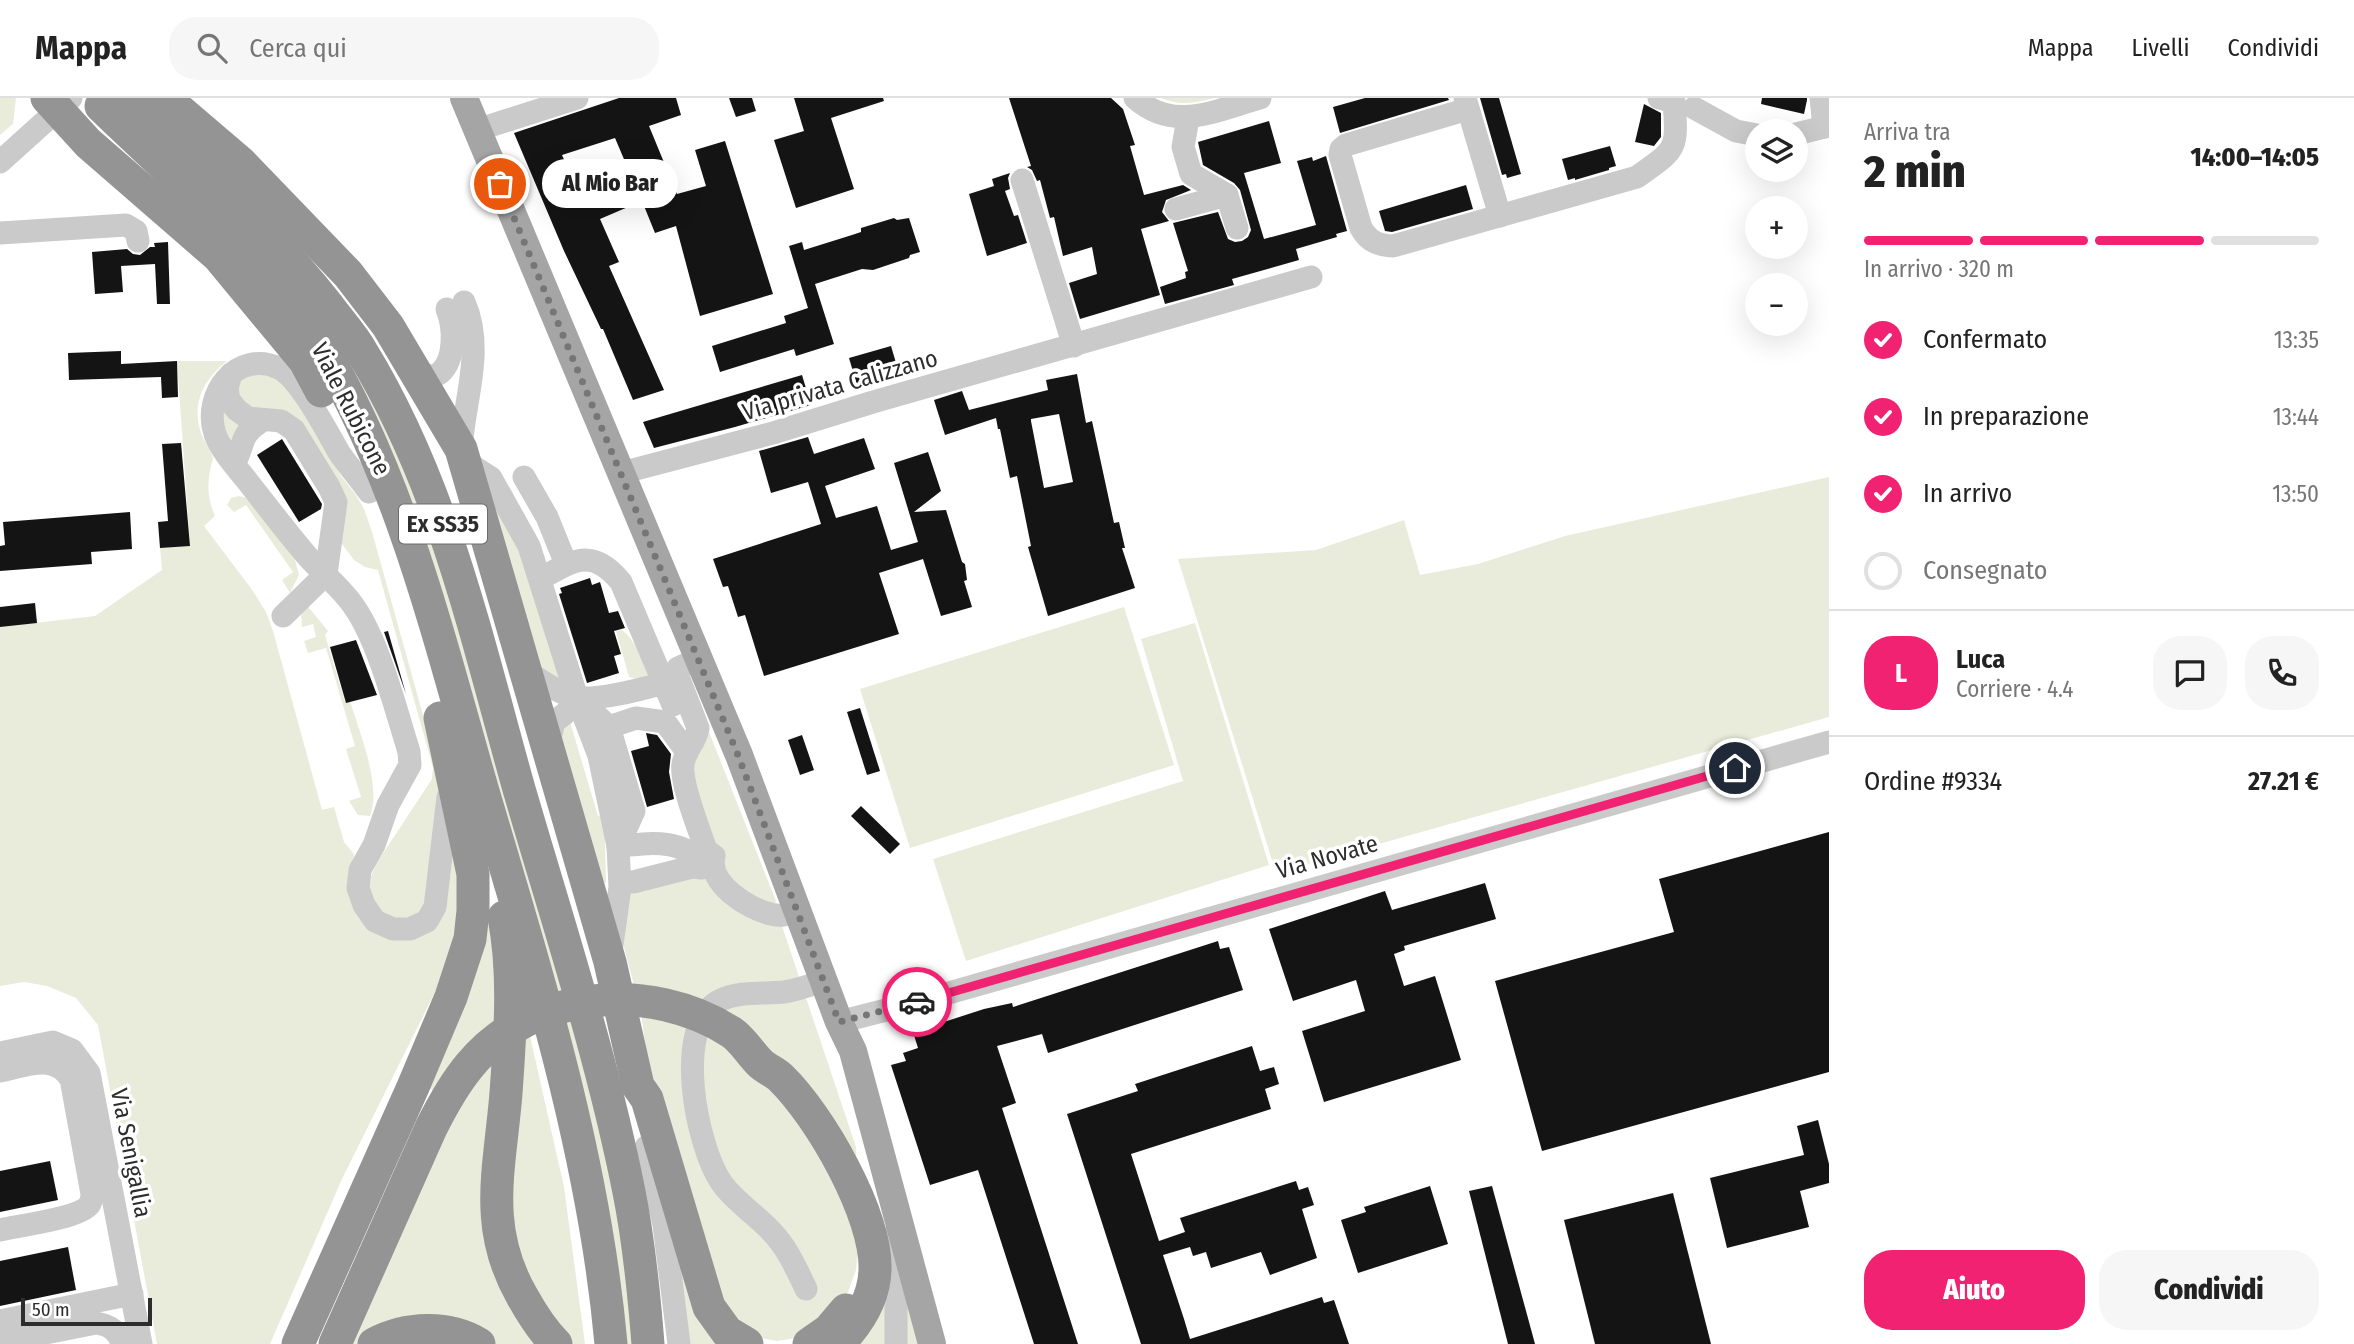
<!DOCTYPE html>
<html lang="it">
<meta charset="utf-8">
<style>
body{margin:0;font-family:"Fira Sans Condensed",sans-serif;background:#f6f6f6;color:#222;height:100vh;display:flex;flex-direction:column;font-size:26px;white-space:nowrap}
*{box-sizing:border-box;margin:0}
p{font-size:23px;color:#767676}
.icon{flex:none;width:38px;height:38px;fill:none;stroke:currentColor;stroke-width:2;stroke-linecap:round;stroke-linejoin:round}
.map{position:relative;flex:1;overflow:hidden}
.details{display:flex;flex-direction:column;background:#fff;width:525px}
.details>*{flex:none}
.controls{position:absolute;left:1745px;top:21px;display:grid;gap:14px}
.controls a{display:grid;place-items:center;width:63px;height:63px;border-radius:50%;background:#fff;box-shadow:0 7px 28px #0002;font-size:35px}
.scale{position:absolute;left:21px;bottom:18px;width:131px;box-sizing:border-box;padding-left:7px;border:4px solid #2d2d2d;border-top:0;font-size:19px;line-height:24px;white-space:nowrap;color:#2d2d2d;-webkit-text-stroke:5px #fff;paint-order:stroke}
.pin{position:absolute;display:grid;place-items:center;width:60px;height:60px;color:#fff;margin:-30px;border:4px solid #fff;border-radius:50%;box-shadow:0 2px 7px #0007}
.courier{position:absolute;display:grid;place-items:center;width:70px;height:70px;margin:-35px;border:5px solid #f12271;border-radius:50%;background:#fff;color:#222;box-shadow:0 2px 9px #0007}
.bubble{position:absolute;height:49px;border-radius:24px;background:#fff;box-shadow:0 7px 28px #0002;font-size:23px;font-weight:800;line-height:49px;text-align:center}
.summary em{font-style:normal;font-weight:800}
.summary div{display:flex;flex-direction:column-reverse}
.summary{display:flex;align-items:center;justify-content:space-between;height:119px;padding:0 35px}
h1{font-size:46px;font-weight:800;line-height:52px}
.bar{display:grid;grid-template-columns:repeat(4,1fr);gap:10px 7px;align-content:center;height:84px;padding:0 35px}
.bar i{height:9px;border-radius:5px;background:#e0e0e0}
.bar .active{background:#f12271}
.bar p{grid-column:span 4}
.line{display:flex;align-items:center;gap:18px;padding:0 35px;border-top:2px solid #e0e0e0}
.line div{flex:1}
.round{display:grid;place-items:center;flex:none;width:74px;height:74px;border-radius:28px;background:#f6f6f6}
ol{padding:0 35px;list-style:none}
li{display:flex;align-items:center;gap:21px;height:77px}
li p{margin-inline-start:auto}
li .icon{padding:7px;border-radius:50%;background:#f12271;color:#fff;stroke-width:4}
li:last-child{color:#767676}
li i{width:38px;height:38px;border:4px solid #e0e0e0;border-radius:50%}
.cta{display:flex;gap:14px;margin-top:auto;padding:14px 35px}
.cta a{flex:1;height:80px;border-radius:28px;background:#f12271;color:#fff;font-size:28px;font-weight:800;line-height:80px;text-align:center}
.cta a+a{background:#f6f6f6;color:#222}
header{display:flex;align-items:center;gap:42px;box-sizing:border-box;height:98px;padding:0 35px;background:#fff;border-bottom:2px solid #e0e0e0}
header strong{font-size:33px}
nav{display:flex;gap:38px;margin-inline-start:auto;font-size:24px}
.search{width:490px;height:63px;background:#f6f6f6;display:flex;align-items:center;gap:18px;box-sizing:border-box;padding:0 24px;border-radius:28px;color:#767676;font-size:26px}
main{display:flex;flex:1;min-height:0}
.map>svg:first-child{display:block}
.green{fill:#e9ecda}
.building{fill:#141414;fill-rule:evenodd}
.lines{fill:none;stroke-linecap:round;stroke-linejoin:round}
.minor{stroke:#cacaca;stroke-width:23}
.major{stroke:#a5a5a5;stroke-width:28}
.highway{stroke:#949494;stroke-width:33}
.done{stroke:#767676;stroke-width:7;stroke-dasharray:0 12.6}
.route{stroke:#f12271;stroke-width:9}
.labels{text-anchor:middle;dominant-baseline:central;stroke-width:7;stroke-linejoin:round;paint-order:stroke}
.shield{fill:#fff;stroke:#6c6c6c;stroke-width:2}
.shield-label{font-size:23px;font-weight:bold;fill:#2d2d2d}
.street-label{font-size:24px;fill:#2d2d2d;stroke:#fff}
</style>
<header>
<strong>Mappa</strong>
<div class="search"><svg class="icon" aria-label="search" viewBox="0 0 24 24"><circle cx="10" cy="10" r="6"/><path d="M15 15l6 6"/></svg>Cerca qui</div>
<nav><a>Mappa</a><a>Livelli</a><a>Condividi</a></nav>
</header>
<main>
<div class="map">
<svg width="1829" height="1246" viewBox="0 0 1829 1246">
<rect width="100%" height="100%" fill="#fff"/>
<g class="green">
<path d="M 0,0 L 16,0 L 13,26 L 0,37 Z"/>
<path d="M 1161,0 L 1214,0 C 1196,5 1179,8 1161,0 Z"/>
<path d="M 330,221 L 417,381 L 594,984 L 639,1246 L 623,1246 L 447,521 Z"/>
<path d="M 177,263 L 227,263 C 204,281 191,305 201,335 C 204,344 211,351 213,360 C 207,382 206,397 215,418 L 204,428 L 253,493 L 266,514 L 273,533 L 322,712 L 334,709 L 344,744 L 354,756 L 349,795 L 421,836 L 450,738 L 460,777 L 456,833 L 447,870 L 342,1081 L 270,1246 L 157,1246 L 98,927 L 76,900 L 47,888 L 24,884 L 0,888 L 0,529 L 95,518 L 162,472 L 160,450 L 190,447 Z"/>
<path d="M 250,276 L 273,278 L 290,292 L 309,320 L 341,378 L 356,397 L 364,411 L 372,434 L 440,678 L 427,807 C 407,831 371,822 369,790 C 369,780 374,772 378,763 L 432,681 L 433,670 L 378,472 L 365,469 L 354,462 L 342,446 L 317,362 L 242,308 L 236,291 L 241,282 Z"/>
<path d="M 224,307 L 246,325 L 232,344 L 223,329 Z"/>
<path d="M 1829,379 L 1829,619 L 1276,775 L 1178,461 L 1316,452 L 1404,422 L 1420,477 L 1478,466 L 1565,438 Z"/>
<path d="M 487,389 L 524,451 L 560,584 L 542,570 Z"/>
<path d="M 239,398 L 247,400 L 295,462 L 299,477 L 290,495 L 282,482 L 293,474 L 246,407 L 234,414 L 227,407 L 231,400 Z"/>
<path d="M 305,505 L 328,533 L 325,537 L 345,604 L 350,603 C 359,633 382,688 370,718 L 358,717 L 349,703 L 361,699 L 346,651 L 355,648 L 326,550 L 308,555 L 304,543 L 316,539 L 313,526 L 302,529 L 301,514 Z"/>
<path d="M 1124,509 L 1174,667 L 910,750 L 860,591 Z"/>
<path d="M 1195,525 L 1269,767 L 966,863 L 933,761 L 1183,683 L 1141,541 Z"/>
<path d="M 622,532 C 636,542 640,561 651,574 C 643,582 639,582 629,579 L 616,533 Z"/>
<path d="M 568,617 L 598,718 L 606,716 L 612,733 L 605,743 L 606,784 L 595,789 L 555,633 Z"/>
<path d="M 707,629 L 776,803 L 774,808 L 732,787 L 689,680 Z"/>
<path d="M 697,776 L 781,825 L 856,1049 L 858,1152 L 856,1172 L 848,1194 L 836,1213 L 796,1240 L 777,1243 L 761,1240 L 728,1220 L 667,1047 L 646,953 L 641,914 L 616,819 L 629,793 Z"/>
<path d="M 486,824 L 496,824 L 500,865 L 488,1080 L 550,1246 L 496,1246 L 489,1240 L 353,1246 L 455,1005 L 429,990 Z"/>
<path d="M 521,898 L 564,1089 L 585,1246 L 566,1246 L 524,1176 L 505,1105 Z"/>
<path d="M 675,1156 L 731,1246 L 684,1246 Z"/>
<path d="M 884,1173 L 886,1246 L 845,1246 Z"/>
<path d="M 906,1179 L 924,1246 L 904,1246 Z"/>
</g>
<g class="building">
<path d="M 619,0 L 676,0 L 681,17 L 649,28 L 677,96 L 706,88 L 695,52 L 725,43 L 773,196 L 700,218 L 676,128 L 655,135 L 642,103 L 600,121 L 619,164 L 609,168 L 664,292 L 633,302 L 603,231 L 601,231 L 564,153 L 514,35 ZM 615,40 L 629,73 L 579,96 L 562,57 Z"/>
<path d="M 729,0 L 752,0 L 756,13 L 736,19 Z"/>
<path d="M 794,0 L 883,0 L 884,3 L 831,20 L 854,91 L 796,110 L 774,42 L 804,33 Z"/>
<path d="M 1009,0 L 1111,0 L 1123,11 L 1135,47 L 1130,48 L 1144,97 L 1183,87 L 1191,92 L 1166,102 L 1162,114 L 1169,123 L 1141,131 L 1160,197 L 1080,221 L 1069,185 L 1097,176 L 1092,149 L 1063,158 L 1054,119 L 1050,120 L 1040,82 L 1037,83 L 1032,72 L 1027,69 L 1031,68 Z"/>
<path d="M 1365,0 L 1448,0 L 1449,2 L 1340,35 L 1333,9 Z"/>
<path d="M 1480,0 L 1499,0 L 1521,76 L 1507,80 L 1506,76 L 1502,77 Z"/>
<path d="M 1762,0 L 1807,0 L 1807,2 L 1804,16 L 1761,6 Z"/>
<path d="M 1644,6 L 1661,15 L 1661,39 L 1654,48 L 1635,44 Z"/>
<path d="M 1269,23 L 1281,65 L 1244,75 L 1264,141 L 1316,127 L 1297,63 L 1312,59 L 1313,63 L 1326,58 L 1347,133 L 1336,136 L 1337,139 L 1296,151 L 1299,162 L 1232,181 L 1234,187 L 1165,206 L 1160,189 L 1186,180 L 1185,174 L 1188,173 L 1173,125 L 1218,114 L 1228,141 L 1235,144 L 1242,143 L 1248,139 L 1251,132 L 1240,92 L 1234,85 L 1203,67 L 1198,44 Z"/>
<path d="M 1610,48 L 1616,68 L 1609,70 L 1609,72 L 1575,82 L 1575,80 L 1568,82 L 1562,61 Z"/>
<path d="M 1010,75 L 1008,80 L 1010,91 L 1005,93 L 1014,118 L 1018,117 L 1027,145 L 987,158 L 969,96 L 994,88 L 992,81 Z"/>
<path d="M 1466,87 L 1473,111 L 1392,134 L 1385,133 L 1379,113 Z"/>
<path d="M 894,120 L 897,122 L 909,120 L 920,154 L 910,157 L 909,160 L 873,172 L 862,171 L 815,186 L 834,246 L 796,258 L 794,251 L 720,274 L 712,248 L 786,225 L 784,218 L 808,210 L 789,148 L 802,144 L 804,152 L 852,137 L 861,134 L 861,130 Z"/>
<path d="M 168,144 L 170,206 L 157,206 L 155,166 L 121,168 L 123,194 L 95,196 L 92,154 L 127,151 L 133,156 L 140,157 L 150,149 L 155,149 L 154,145 Z"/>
<path d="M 891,248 L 899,275 L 857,287 L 849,260 Z"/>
<path d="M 121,253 L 121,266 L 177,263 L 178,299 L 162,300 L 161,279 L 69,282 L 68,255 Z"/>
<path d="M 1077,276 L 1086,325 L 1092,323 L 1114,425 L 1119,424 L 1125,450 L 1122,450 L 1135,490 L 1048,518 L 1028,449 L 1031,448 L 1017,378 L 1010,380 L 1000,331 L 998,331 L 996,320 L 945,337 L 934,302 L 962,293 L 969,312 L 1048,292 L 1046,282 ZM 1059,316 L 1073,384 L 1044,390 L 1031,323 L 1031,321 Z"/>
<path d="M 802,277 L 811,307 L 735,329 L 654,350 L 643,324 Z"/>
<path d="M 808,339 L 814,356 L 864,340 L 875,371 L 825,388 L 836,420 L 877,408 L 891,452 L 918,444 L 894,365 L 928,354 L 941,393 L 914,414 L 946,412 L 962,464 L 965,466 L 967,482 L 964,483 L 972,509 L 941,518 L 923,461 L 879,475 L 899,536 L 764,578 L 745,517 L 738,519 L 728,488 L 723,489 L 713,461 L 821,426 L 808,384 L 771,395 L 759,353 Z"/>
<path d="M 282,341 L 322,406 L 321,411 L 299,424 L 257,357 Z"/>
<path d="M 181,345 L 190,448 L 160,450 L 158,424 L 168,423 L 162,346 Z"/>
<path d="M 130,414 L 132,451 L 91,454 L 92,466 L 0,473 L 0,448 L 5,447 L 3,424 Z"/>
<path d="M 590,480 L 592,487 L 600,484 L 609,515 L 618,513 L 625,530 L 614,533 L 621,556 L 614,558 L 619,575 L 587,585 L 559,496 L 562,495 L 560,490 Z"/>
<path d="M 35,505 L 37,525 L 0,529 L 0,509 Z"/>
<path d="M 388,533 L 406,596 L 384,534 Z"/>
<path d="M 356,542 L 377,597 L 346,605 L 330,549 Z"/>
<path d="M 860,610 L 880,673 L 867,677 L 847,614 Z"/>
<path d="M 646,635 L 657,637 L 671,656 L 669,674 L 674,701 L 647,709 L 631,653 L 649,648 Z"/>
<path d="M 802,637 L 814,672 L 800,677 L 788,642 Z"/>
<path d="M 861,708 L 900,746 L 890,756 L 851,718 Z"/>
<path d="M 1829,734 L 1829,974 L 1542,1053 L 1495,883 L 1674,834 L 1659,781 Z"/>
<path d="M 1485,785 L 1496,821 L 1404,848 L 1405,852 L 1394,856 L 1404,888 L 1435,878 L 1461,962 L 1324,1004 L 1302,933 L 1365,913 L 1356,882 L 1293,903 L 1269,831 L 1385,793 L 1392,812 Z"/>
<path d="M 1218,843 L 1220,851 L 1229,849 L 1243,892 L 1048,955 L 1042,936 L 997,948 L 1016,1005 L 1002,1010 L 1078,1246 L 1034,1246 L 978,1072 L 930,1087 L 891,967 L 906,963 L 903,955 L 918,950 L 913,934 L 984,911 L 1012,905 L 1013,909 Z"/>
<path d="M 1252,948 L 1260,973 L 1274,969 L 1279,986 L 1265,991 L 1271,1011 L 1131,1056 L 1159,1143 L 1185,1134 L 1180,1120 L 1296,1083 L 1299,1092 L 1308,1089 L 1314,1107 L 1302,1111 L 1317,1160 L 1270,1177 L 1261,1154 L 1211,1170 L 1206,1154 L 1193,1158 L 1190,1149 L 1163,1157 L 1184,1221 L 1190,1241 L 1322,1199 L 1324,1205 L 1334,1202 L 1349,1246 L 1141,1246 L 1067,1016 L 1138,993 L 1135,986 Z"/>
<path d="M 1818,1022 L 1829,1066 L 1829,1085 L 1800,1093 L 1809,1129 L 1727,1150 L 1710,1080 L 1804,1057 L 1797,1028 Z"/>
<path d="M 50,1063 L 58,1102 L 0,1114 L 0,1073 Z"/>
<path d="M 1430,1088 L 1448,1146 L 1358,1175 L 1341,1122 L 1366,1114 L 1364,1109 Z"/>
<path d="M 1492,1088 L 1535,1246 L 1508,1246 L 1469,1093 Z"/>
<path d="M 1673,1095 L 1711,1246 L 1595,1246 L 1564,1122 Z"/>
<path d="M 68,1149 L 76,1192 L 0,1208 L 0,1163 Z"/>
</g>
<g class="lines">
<g class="minor">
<path d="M 1135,0 C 1174,35 1216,12 1260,0"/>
<path d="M 1465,0 L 1500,118"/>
<path d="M 1821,0 L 1824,29"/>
<path d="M 1694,10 L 1736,33 L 1757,37"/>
<path d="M 1468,11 L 1346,47 L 1341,51 L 1340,57 L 1361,130 C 1369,144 1378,147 1393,148 L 1637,79 C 1676,51 1678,53 1674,4 L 1659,0"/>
<path d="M 1188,20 L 1183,49 L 1191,76 L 1227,97 L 1237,130"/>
<path d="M 477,32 L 577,0"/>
<path d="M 1796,36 L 1829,28"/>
<path d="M 0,64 L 71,0"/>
<path d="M 1022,82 L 1074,248"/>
<path d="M 1176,111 L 1227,97"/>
<path d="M 0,135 L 126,127 L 136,133 L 138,143"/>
<path d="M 231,276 L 227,290 L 229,302 L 237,312 L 248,320 L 281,323 L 294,332 L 329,389 L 336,404 L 326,476 L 283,518"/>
<path d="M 418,276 C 425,277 434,280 440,275 C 456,261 454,228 447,211"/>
<path d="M 461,351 C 464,302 485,251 464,204"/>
<path d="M 466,364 L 491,380 L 529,448 L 577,600 L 599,658 L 618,748 L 620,789 L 611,854"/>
<path d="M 234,366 C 247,343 237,339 263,322"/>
<path d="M 621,375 L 773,335 L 873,304 L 1311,179"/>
<path d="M 524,379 L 547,419 L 566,466"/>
<path d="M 369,394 C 360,381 349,369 340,356 C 327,334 300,280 279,270 C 237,251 202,296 215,336 C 221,353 237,370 248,384 C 268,409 287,435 308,459 C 323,476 342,490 355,510 C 379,545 396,612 409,654 L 410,667 L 388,707 L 374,747 L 360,772 L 358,790 L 364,807 L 375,823 L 393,831 L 410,831 L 427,823 L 435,809 L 448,699"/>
<path d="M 540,481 C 574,462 592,449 621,484 L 673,607"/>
<path d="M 698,561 L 678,570 L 677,576 L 698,630 C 696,644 685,652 683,666 C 680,685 699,731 706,752 L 714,758 C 707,785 748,811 771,816 C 781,819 789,816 798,813"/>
<path d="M 526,573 C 541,582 556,594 573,599 C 595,604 642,591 664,585"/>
<path d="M 582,604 L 609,629 L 634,713 L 618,748"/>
<path d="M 609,629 L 636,620 L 665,624 L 687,654"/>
<path d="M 548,648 L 554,624 L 572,610 L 577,600"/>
<path d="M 618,748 C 661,744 674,742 712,766"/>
<path d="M 633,784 L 692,769 L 702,770 L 712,766"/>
<path d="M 839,924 L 910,906 L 1829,644"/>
<path d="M 0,955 L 53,944 L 72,952 L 89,975 L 141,1246"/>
<path d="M 0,973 C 26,968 53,954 71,981 L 92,1096 C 92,1099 91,1105 89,1107 C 80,1120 17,1128 0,1132"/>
<path d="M 646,1049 L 664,1127 L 679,1246"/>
<path d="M 896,1134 L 896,1246"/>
<path d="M 806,1191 C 796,1170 787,1149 770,1132 C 756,1117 732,1101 721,1084 C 697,1049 671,925 721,902 C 738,893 765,896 784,894 C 798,892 811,887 825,882"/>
<path d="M 0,1223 L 132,1196"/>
<path d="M 0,1244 L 96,1225 C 109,1227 118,1232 122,1246"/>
</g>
<path class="major" d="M 464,0 L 739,657 L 839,924 L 853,953 L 932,1246"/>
<g class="highway">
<path d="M 47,0 L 88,45 L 218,158 L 305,263 L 321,293"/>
<path d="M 125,0 C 196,67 269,132 329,209 C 340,224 353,238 362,254 C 444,388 477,542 519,691 C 558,825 602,958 629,1094 C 639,1144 644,1195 648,1246"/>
<path d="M 165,0 L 240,64 L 348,176 L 388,228 L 461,351 L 610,864 L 638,988 L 647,1001 L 709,1209 L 727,1234 L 747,1246"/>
<path d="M 101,8 C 177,82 265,154 320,246 C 402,384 438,537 482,690 C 536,873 594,1056 611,1246"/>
<path d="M 504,819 C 515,876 510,938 506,995 C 500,1071 482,1128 522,1198 C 532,1216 542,1232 556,1246"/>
<path d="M 298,1246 L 413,989 L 451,899 L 470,841 L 473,813 L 473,776 L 440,620"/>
<path d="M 335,1246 L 431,1030 C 442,1008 454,986 470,967 C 533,891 651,883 731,934 C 742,941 750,955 760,965 C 766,971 775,974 781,980 C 820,1018 877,1117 875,1172 C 874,1202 858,1226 838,1246"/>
<path d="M 374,1246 C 406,1229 448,1227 479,1246"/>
<path d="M 809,1246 L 829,1232 L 846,1212"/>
</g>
</g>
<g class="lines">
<path class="done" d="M 500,86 L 738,657 L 839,924 L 917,904"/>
<path class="route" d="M 917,904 L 1735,670"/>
</g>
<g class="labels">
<rect class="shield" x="399" y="406.5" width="88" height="39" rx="5"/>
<g class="shield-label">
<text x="443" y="426">Ex SS35</text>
</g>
<g class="street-label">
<text transform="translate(840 287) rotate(-16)">Via privata Calizzano</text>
<text transform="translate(351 311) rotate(63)">Viale Rubicone</text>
<text transform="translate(1327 759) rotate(-16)">Via Novate</text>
<text transform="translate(131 1055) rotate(79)">Via Senigallia</text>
</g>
</g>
</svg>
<div class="controls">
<a><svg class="icon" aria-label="layers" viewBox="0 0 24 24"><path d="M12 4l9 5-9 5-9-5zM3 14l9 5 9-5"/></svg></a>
<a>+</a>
<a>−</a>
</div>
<div class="scale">50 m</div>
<div class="pin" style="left:500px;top:86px;background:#ea580c"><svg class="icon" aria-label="bag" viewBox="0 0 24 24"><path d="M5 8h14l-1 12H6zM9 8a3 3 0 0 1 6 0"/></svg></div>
<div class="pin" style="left:1735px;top:670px;background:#1f2937"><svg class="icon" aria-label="home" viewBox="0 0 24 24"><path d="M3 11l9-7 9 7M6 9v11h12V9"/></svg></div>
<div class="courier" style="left:917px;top:904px"><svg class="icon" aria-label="car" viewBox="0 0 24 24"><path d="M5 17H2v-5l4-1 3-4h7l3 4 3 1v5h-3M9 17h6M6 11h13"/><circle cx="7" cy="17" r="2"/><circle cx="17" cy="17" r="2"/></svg></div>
<div class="bubble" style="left:542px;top:61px;width:136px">Al Mio Bar</div>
</div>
<section class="details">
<div class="summary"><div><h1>2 min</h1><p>Arriva tra</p></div><em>14:00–14:05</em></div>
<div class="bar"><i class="active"></i><i class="active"></i><i class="active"></i><i></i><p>In arrivo · 320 m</p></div>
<ol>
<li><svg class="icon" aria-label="check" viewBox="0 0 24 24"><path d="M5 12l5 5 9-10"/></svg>Confermato<p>13:35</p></li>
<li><svg class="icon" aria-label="check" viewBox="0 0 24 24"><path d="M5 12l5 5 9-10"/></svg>In preparazione<p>13:44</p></li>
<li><svg class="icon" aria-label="check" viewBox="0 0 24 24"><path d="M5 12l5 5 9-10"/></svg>In arrivo<p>13:50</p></li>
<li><i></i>Consegnato</li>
</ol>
<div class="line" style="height:126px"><b class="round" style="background:#f12271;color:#fff">L</b><div><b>Luca</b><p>Corriere · 4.4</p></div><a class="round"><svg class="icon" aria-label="chat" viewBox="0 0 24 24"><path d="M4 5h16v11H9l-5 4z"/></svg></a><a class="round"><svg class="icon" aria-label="phone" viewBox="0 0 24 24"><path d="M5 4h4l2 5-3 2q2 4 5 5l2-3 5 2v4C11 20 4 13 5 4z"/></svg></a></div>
<div class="line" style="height:91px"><div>Ordine #9334</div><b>27.21 €</b></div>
<div class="cta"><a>Aiuto</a><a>Condividi</a></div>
</section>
</main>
